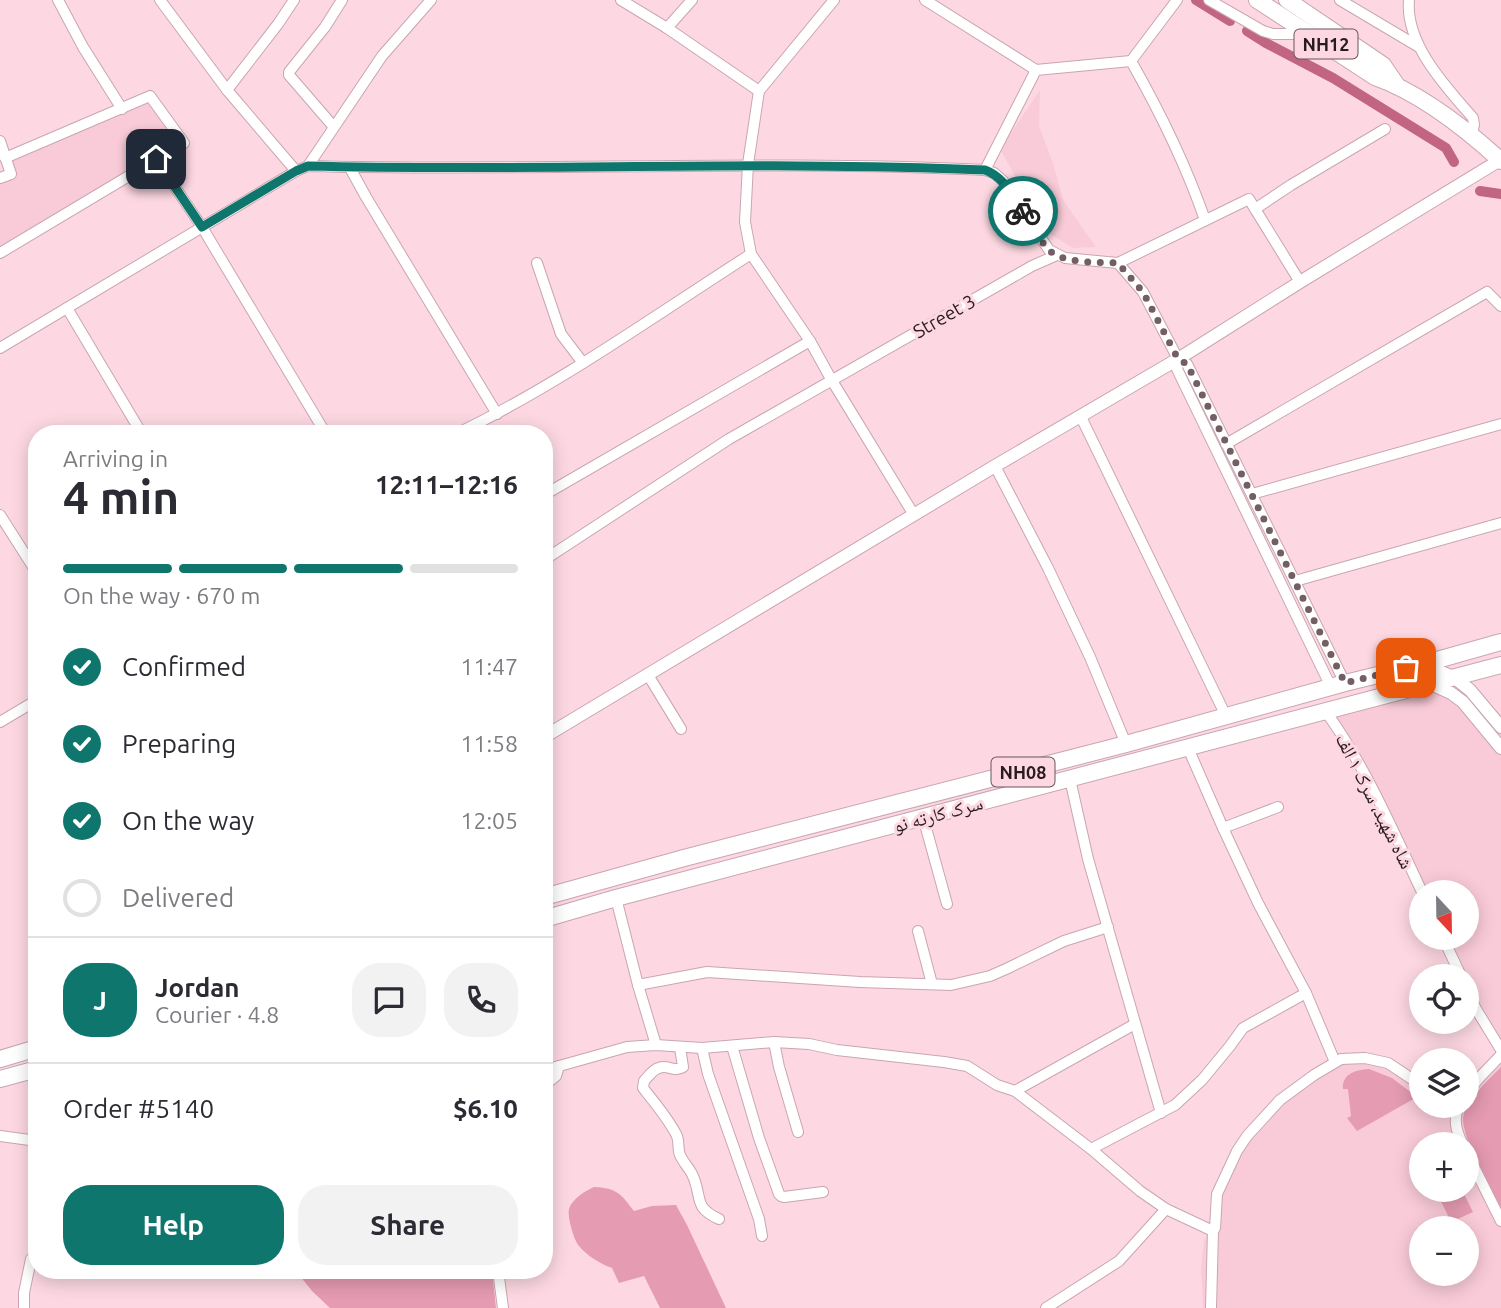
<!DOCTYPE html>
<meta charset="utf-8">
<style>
body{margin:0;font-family:Ubuntu,"Noto Naskh Arabic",sans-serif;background:#f2f2f3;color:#2b2b33;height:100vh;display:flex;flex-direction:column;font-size:26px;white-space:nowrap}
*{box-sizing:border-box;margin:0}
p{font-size:23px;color:#7c7c81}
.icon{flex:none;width:38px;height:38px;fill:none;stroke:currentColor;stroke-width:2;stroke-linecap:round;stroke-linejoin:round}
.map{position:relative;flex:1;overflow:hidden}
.panel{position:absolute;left:28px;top:425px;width:525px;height:854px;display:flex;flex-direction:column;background:#fff;border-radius:28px;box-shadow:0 4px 18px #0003}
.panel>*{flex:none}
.needle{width:46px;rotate:158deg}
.fabs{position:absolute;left:1409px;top:880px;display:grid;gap:14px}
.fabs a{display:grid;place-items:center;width:70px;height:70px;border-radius:50%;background:#fff;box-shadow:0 4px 18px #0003;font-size:35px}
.pin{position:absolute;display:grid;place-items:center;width:60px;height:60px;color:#fff;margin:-30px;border-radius:14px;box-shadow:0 4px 10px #0006}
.courier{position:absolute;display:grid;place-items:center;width:70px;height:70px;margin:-35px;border:5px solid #0f766e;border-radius:50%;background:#fff;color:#222;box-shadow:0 2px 9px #0007}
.head em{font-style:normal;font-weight:700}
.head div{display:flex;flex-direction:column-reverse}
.head{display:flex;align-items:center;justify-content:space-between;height:119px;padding:0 35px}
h1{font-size:46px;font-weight:700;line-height:52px}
.bar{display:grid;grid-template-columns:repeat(4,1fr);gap:10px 7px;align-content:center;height:84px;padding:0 35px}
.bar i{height:9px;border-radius:5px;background:#e1e1e2}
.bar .on{background:#0f766e}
.bar p{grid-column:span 4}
.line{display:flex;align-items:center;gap:18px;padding:0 35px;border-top:2px solid #e1e1e2}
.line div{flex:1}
.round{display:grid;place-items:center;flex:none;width:74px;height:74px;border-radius:28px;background:#f2f2f3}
ol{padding:0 35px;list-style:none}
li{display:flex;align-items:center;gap:21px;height:77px}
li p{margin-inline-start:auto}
li .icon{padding:7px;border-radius:50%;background:#0f766e;color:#fff;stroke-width:4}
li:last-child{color:#7c7c81}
li i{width:38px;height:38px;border:4px solid #e1e1e2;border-radius:50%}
.cta{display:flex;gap:14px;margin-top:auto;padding:14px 35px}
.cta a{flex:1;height:80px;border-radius:28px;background:#0f766e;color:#fff;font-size:28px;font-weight:700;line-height:80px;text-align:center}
.cta a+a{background:#f2f2f3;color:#2b2b33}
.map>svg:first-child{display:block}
.built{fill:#f9cbd8;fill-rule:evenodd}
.green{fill:#e59bb1}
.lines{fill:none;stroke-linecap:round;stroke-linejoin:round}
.canal{stroke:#c16583;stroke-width:10}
.minor-casing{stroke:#c9a6af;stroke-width:12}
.major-casing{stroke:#c9a6af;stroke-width:14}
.highway-casing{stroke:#c9a6af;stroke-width:18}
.minor{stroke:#fff;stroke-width:10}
.major{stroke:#fff;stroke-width:12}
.highway{stroke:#fff;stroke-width:16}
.done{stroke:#735e64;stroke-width:7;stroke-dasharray:0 12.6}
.route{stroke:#0f766e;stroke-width:9}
.labels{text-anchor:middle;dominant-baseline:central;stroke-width:6;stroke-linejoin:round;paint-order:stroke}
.shield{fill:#fdd8e2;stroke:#69545a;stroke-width:2}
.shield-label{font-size:18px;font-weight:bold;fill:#291c20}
.street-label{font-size:19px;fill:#291c20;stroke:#fdd8e2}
</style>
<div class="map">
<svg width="1501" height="1308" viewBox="0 0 1501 1308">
<rect width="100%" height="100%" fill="#fdd8e2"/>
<g class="built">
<path d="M 1040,90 L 1039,126 L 1053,163 L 1063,200 L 1096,247 L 1073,248 L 1045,231 L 1000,149 Z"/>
<path d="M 149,101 L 175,144 L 0,250 L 0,180 L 14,175 L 8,158 Z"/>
<path d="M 1455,678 L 1501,727 L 1501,1050 L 1467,989 L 1466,976 L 1461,976 L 1443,938 L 1466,938 L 1466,892 L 1422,892 L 1326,712 Z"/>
<path d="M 1501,1055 L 1501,1308 L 1203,1308 L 1201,1268 L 1204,1240 L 1210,1230 L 1226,1172 L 1280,1100 L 1341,1059 L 1388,1063 L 1421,1085 L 1421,1106 L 1451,1106 L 1457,1110 L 1459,1106 L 1466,1106 L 1467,1094 ZM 1421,1144 L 1466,1144 L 1466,1190 L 1421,1190 ZM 1421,1228 L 1466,1228 L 1466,1274 L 1421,1274 Z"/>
</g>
<g class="green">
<path d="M 1501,1067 L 1501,1208 C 1491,1191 1462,1136 1463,1119 C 1464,1102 1490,1078 1501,1067 Z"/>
<path d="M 1369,1069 L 1392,1078 L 1417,1097 L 1357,1131 L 1347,1118 L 1351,1116 L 1348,1089 L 1343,1089 C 1342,1074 1355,1070 1369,1069 Z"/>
<path d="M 594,1187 C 617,1188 621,1194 634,1211 L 652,1206 L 676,1205 L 687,1225 L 726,1308 L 660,1308 L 644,1276 L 619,1283 L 612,1268 C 602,1265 586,1255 579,1246 C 574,1240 567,1217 569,1209 C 572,1199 585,1191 594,1187 Z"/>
<path d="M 1438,1190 L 1462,1190 L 1473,1212 L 1451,1222 L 1436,1191 Z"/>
<path d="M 296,1271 L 492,1271 L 496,1308 L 330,1308 L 312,1291 Z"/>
</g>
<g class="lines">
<g class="canal">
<path d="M 1196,0 L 1230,21"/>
<path d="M 1247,31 L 1266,43 L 1333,78 L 1446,148 L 1454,162"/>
<path d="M 1480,191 L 1501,194"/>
</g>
<g class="minor-casing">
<g id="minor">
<path d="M 58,0 L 83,47 L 122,109"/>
<path d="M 160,0 L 227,90 L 296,171"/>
<path d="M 621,0 L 667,28 L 759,91"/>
<path d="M 834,0 L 759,91 L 748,164 L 745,222 L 751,254 L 810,341 L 831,379 L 914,515"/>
<path d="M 925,0 L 1036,70"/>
<path d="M 1209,0 L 1263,31 L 1273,34 L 1309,34"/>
<path d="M 1340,0 L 1419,47"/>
<path d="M 1409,0 C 1405,44 1446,87 1473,118 L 1474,125 L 1472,134"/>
<path d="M 667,28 L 692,0"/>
<path d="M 1131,61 C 1160,112 1186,165 1205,220"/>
<path d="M 227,90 L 278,24 L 294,0"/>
<path d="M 333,126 L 289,75 L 289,72 L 325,27 L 342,0"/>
<path d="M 0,141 L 11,174 L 0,178"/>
<path d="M 156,159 L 202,227 L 326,434"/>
<path d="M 308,166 L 382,56 L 431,0"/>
<path d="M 350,168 L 366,197 L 497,414"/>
<path d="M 985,170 L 1036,70 L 1131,61 L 1177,0"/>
<path d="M 1255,209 L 1300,282"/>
<path d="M 0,253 L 184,143 L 150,96 L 5,158"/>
<path d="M 537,263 L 561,334 L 583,363"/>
<path d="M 1118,263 L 1249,199 L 1255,209 L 1291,185 L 1385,129"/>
<path d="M 67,308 L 142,434"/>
<path d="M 0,348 L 296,171 L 308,166 C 534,172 760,159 985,170 L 994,173 L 1003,181 L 1049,250 L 1065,258 L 1118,263 L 1143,292 L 1178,359 L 1177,369 L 1331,687"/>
<path d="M 1178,359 L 1187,364 L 1345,683"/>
<path d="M 1081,417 L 1226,716"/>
<path d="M 456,434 C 560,384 654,316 751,254"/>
<path d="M 1226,444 L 1487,292 L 1501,306"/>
<path d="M 995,466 L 1048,568 L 1090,657 L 1126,744"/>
<path d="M 1252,494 L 1501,424"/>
<path d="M 544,495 L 810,341"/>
<path d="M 0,515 L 37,573"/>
<path d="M 544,560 L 729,439 L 1032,266 L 1057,255"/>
<path d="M 1295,581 L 1501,523"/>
<path d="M 648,675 L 681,729"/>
<path d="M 1326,712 C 1366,767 1393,831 1422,892"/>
<path d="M 0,722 L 37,700"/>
<path d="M 1188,748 L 1223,828 L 1258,903 L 1306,993 L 1335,1062"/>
<path d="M 1070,779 L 1088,859 L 1161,1113"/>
<path d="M 923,817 L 947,904"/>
<path d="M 1223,828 L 1278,807"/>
<path d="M 616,898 L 638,985 L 656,1045"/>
<path d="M 918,931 L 932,984"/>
<path d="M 1443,938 L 1461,976"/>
<path d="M 638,985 L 707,972 L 860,982 L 951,985 L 990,976 L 1006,969 L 1064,941 L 1108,927"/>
<path d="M 1466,989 L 1476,1009 L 1501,1050"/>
<path d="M 774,1042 L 779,1067 L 798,1132"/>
<path d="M 732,1046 L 759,1138 L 779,1194 L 781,1196 L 784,1197 L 823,1192"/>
<path d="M 680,1047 L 683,1067 C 673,1073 668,1064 659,1068 C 653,1069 648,1077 644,1081 L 643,1088 C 655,1103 667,1117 676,1134 C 680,1141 677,1148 680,1155 C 683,1162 689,1168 692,1174 C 703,1196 692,1207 719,1219"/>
<path d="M 702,1048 L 708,1074 L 759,1219 L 762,1236"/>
<path d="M 545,1070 L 627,1047 L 656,1045 L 702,1048 L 774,1042 L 809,1044 L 837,1050 L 944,1062 L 967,1066 L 997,1085 L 1015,1091 L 1091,1149 L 1140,1191 L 1166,1209 L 1213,1231 L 1215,1228 L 1217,1194 L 1237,1151 L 1247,1136 L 1280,1100 L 1314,1075 L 1341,1059 L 1365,1058 L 1388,1063 L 1421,1085"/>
<path d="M 544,1086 L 556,1076 L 559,1066"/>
<path d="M 1015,1091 L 1135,1024"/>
<path d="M 1466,1094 L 1479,1078 L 1501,1055"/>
<path d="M 1459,1106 C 1453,1119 1456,1132 1463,1144"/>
<path d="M 0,1136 L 37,1141"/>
<path d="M 1091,1149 L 1175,1105 L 1202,1080 L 1230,1046 L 1243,1028 L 1306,993"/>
<path d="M 1466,1151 L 1501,1221"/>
<path d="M 498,1270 L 503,1308"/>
<path d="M 24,1308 L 24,1293 L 31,1259"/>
<path d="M 1046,1308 L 1119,1261 L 1166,1209"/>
<path d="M 1211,1308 L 1213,1231"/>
</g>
</g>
<g class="major-casing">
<g id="major">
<path d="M 1423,664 L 1455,678 L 1470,690 L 1501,727"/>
<path d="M 1406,668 L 1431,684 L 1451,693 L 1463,702 L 1501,748"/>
<path d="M 544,737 L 995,466 L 1178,359 L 1300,282 L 1500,160"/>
</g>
</g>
<g class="highway-casing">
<g id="highway">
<path d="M 1257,0 L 1375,77 C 1420,93 1465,128 1501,161"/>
<path d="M 1287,0 L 1383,65 L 1396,84"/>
<path d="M 544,897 L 684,858 L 1126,744 L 1345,683 L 1423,664 L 1501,642"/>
<path d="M 544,919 L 616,898 L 1501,665"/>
<path d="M 0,1059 L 37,1048"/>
<path d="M 0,1079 L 37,1069"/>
</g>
</g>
<use href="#minor" class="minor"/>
<use href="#major" class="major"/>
<use href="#highway" class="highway"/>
</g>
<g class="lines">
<path class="done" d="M 1023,211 C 1031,224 1038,238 1048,249 C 1061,264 1098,262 1118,263 L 1143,292 L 1178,359 L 1187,364 L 1345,683 L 1406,668"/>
<path class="route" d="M 156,159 L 202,227 L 296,171 L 308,166 C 534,172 760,160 985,170 C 1004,177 1012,195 1023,211"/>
</g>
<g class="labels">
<g class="shield">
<rect x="1294.5" y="29.5" width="63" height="29" rx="5"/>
<rect x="991.5" y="757.5" width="63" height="29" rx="5"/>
</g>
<g class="shield-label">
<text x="1326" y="44">NH12</text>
<text x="1023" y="772">NH08</text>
</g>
<g class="street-label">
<text transform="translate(944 316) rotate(-30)">Street 3</text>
<text transform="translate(1375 801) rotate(63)">شاه شهید، سرک ۱ الف</text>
<text transform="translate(938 814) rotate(-15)">سرک کارته نو</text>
</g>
</g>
</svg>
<div class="fabs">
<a><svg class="needle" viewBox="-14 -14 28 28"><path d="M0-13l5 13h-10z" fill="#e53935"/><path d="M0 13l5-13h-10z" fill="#7c7c81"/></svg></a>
<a><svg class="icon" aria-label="locate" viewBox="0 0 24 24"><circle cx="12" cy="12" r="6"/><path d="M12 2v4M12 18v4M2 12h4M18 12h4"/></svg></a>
<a><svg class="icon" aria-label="layers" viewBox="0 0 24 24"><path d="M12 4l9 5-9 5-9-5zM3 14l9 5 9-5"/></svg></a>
<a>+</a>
<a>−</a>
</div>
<div class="pin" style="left:1406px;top:668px;background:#ea580c"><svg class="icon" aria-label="bag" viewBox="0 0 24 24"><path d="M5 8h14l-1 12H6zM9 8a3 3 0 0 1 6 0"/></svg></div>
<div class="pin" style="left:156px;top:159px;background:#1f2937"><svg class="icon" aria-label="home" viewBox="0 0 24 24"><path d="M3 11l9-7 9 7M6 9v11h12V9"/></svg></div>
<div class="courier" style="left:1023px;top:211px"><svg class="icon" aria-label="bike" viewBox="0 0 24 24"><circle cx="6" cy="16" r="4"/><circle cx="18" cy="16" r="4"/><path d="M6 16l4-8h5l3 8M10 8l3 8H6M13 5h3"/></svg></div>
<section class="panel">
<div class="head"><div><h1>4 min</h1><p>Arriving in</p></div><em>12:11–12:16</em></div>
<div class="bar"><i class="on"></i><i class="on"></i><i class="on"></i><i></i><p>On the way · 670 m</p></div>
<ol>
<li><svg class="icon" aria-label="check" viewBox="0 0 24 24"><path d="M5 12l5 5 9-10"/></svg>Confirmed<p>11:47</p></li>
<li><svg class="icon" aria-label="check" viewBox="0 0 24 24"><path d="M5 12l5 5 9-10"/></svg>Preparing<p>11:58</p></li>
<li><svg class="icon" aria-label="check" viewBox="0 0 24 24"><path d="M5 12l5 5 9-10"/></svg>On the way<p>12:05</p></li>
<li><i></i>Delivered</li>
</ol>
<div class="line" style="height:126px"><b class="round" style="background:#0f766e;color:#fff">J</b><div><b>Jordan</b><p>Courier · 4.8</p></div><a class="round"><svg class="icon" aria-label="chat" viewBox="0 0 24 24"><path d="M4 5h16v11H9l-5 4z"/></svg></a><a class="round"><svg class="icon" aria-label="phone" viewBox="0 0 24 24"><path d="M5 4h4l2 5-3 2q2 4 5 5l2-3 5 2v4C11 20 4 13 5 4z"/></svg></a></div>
<div class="line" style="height:91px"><div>Order #5140</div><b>$6.10</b></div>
<div class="cta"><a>Help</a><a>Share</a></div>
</section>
</div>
